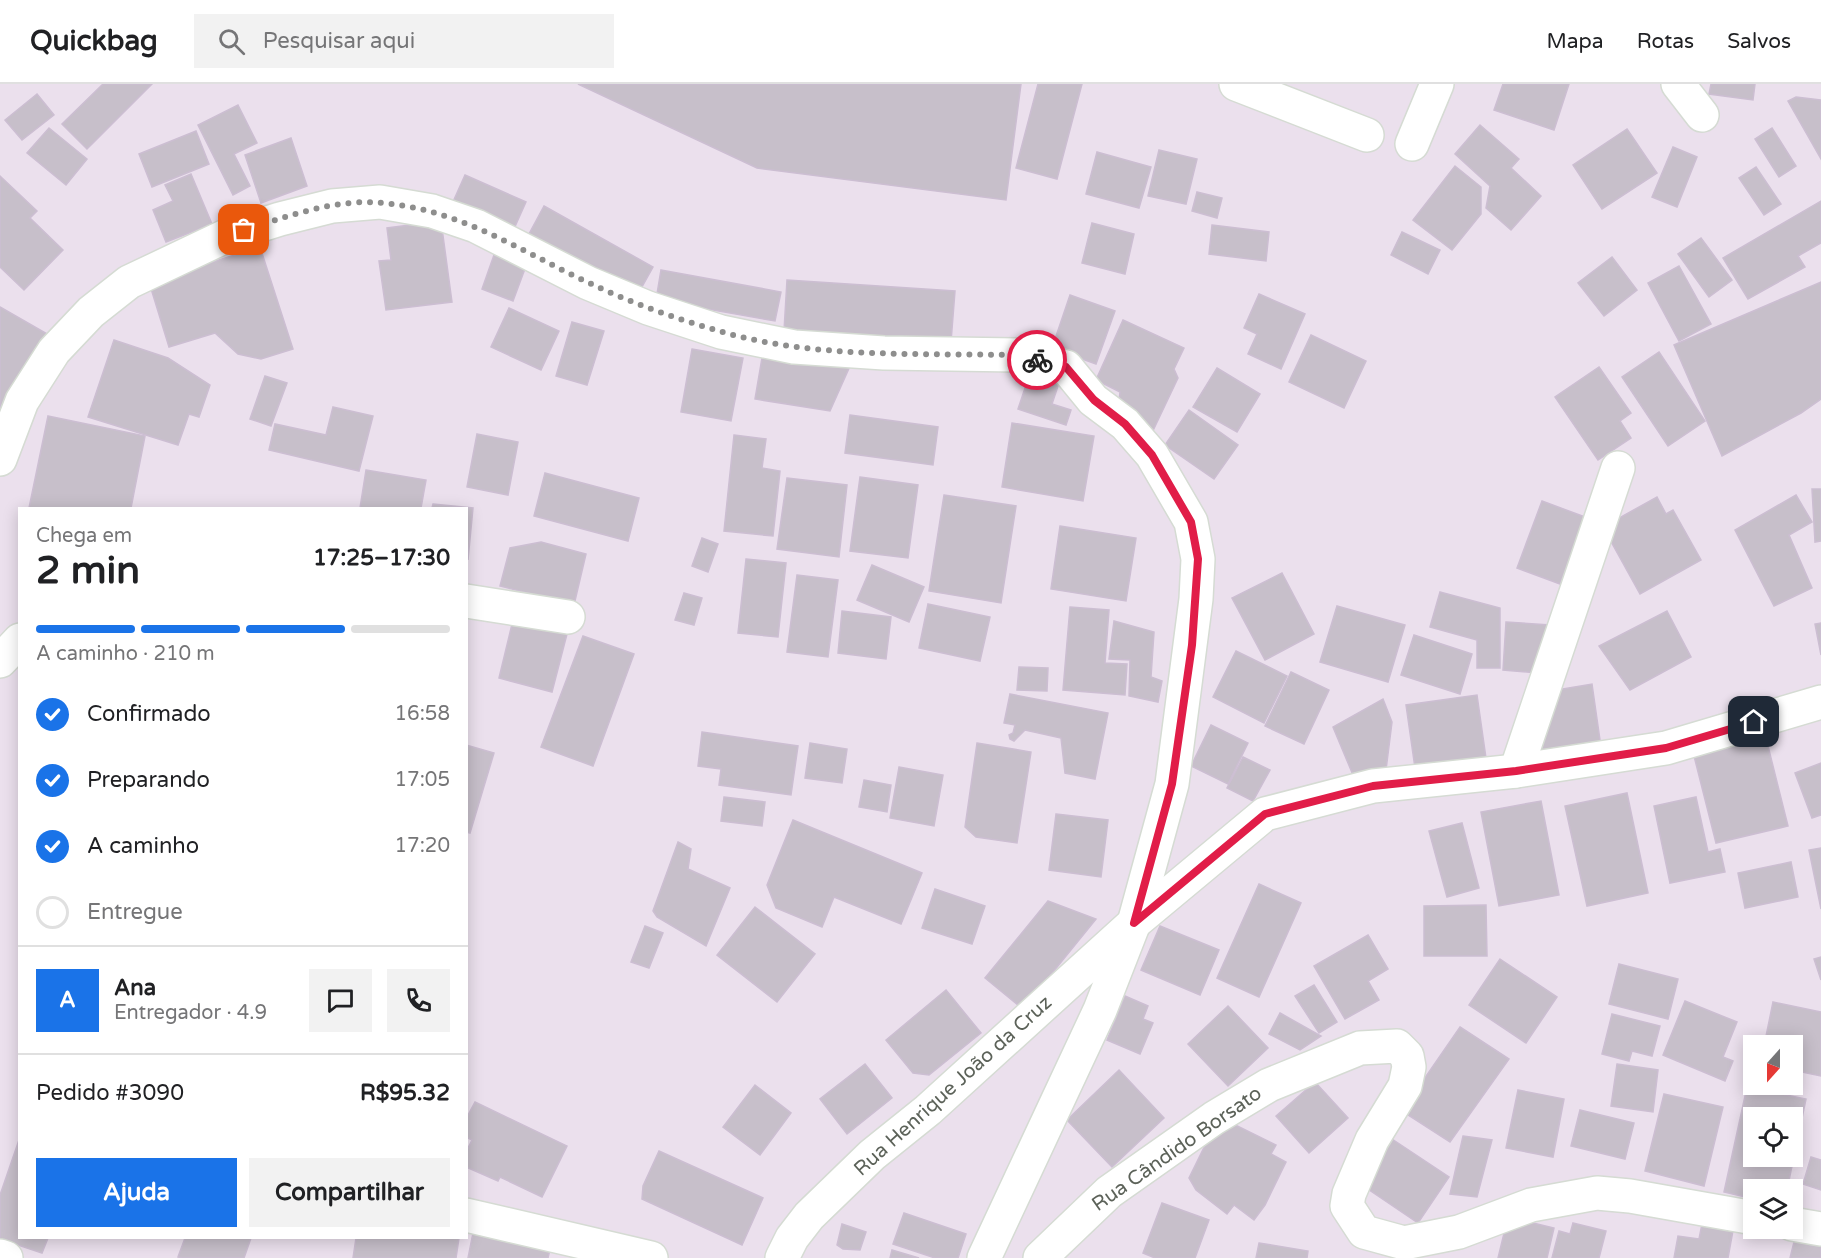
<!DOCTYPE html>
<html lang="pt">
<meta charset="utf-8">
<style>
body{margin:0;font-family:"Varela Round",sans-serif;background:#f2f2f2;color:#202124;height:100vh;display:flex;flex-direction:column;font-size:22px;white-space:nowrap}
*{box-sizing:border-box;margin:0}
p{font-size:20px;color:#757577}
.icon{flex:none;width:33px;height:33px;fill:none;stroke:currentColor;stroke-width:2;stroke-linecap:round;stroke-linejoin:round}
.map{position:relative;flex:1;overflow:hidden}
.panel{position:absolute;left:18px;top:423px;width:450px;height:732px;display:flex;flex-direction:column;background:#fff;border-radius:0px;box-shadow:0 3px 15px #0003}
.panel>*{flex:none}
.needle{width:39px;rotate:201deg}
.controls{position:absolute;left:1743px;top:951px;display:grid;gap:12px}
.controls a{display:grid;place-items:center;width:60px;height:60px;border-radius:0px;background:#fff;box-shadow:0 3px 15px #0003;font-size:30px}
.pin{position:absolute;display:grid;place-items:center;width:51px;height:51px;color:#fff;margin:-26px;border-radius:12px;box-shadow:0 3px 9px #0006}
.courier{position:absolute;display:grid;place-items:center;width:60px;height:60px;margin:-30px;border:4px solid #e11d48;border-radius:50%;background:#fff;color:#222;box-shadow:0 2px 8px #0007}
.head em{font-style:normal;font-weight:700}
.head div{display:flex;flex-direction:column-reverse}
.head{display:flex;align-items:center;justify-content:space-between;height:102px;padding:0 18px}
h1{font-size:39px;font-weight:700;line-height:45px}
.bar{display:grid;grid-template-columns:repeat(4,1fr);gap:9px 6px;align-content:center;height:72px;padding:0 18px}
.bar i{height:8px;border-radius:4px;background:#e0e0e0}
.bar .on{background:#1a73e8}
.bar p{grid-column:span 4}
.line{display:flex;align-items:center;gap:15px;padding:0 18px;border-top:2px solid #e0e0e0}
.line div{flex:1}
.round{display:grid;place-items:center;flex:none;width:63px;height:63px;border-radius:0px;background:#f2f2f2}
ol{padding:0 18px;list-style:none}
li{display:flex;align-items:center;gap:18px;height:66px}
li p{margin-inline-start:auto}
li .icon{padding:6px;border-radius:50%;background:#1a73e8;color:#fff;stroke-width:4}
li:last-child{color:#757577}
li i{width:33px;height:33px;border:3px solid #e0e0e0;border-radius:50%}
.cta{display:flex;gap:12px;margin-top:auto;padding:12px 18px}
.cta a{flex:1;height:69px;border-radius:0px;background:#1a73e8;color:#fff;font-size:24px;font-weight:700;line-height:69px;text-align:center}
.cta a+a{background:#f2f2f2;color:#202124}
header{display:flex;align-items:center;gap:36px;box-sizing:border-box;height:84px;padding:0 30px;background:#fff;border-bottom:2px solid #e0e0e0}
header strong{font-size:28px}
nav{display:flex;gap:33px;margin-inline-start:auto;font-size:21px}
.search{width:420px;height:54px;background:#f2f2f2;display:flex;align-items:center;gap:15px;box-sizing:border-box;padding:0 21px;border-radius:0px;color:#757577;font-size:22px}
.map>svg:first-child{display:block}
.building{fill:#c7bfca;stroke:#ccbed2;stroke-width:1.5;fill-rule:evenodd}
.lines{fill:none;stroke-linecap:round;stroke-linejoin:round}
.minor-casing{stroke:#d5dbd3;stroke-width:36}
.minor{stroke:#fff;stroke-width:33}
.done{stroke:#8e8e8d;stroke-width:6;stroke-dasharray:0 10.8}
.route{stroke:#e11d48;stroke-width:8}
.labels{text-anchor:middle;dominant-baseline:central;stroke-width:4.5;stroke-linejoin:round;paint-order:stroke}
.street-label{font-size:20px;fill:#5c6259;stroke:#fff}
</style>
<header>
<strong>Quickbag</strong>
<div class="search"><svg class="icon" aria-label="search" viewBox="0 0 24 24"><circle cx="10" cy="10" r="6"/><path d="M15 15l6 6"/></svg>Pesquisar aqui</div>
<nav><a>Mapa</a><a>Rotas</a><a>Salvos</a></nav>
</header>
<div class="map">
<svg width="1821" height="1174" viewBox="0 0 1821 1174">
<rect width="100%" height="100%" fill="#ebe0ed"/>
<g class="building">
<path d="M 103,0 L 152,0 L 87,65 L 62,40 Z"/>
<path d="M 578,0 L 1021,0 L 1006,116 L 757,84 Z"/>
<path d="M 1038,0 L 1082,0 L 1057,95 L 1016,84 Z"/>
<path d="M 1503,0 L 1569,0 L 1554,46 L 1494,26 Z"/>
<path d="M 1711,0 L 1755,0 L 1753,16 L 1709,10 Z"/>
<path d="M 37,10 L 54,31 L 22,56 L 5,36 Z"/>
<path d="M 1796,13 L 1821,16 L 1821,75 L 1788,17 Z"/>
<path d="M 238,21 L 257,59 L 234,70 L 250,102 L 233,111 L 198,41 Z"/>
<path d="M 1480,41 L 1519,75 L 1511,84 L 1541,112 L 1511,146 L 1486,124 L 1490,102 L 1455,70 Z"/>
<path d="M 49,44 L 87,75 L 66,101 L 27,69 Z"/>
<path d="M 1772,44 L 1796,82 L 1779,93 L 1755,55 Z"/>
<path d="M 1627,45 L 1657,89 L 1602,125 L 1573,81 Z"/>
<path d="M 196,47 L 209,80 L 152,103 L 139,70 Z"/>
<path d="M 291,54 L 307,102 L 261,119 L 245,71 Z"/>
<path d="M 1673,63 L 1697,73 L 1677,123 L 1652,113 Z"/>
<path d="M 1159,66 L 1197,75 L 1186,120 L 1148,112 Z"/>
<path d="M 1097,68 L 1151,83 L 1139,124 L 1086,110 Z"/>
<path d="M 1455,82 L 1481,103 L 1481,130 L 1452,166 L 1413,136 Z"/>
<path d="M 1756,83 L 1781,120 L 1764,131 L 1739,94 Z"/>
<path d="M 191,90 L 212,140 L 166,158 L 153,126 L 173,117 L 165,101 Z"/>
<path d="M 465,91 L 526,118 L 513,147 L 452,120 Z"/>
<path d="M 0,92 L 37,127 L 30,134 L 63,166 L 24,206 L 0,183 Z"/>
<path d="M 1197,108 L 1222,114 L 1217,134 L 1192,127 Z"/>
<path d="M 1821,117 L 1821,159 L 1798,172 L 1805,183 L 1748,215 L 1723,174 Z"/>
<path d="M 544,122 L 653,183 L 638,210 L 529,150 Z"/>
<path d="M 441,137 L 452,218 L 386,226 L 379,177 L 391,176 L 387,144 Z"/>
<path d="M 1092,139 L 1134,150 L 1125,190 L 1082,179 Z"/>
<path d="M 1212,141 L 1269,148 L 1266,177 L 1209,170 Z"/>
<path d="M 1402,148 L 1440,166 L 1428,190 L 1391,171 Z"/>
<path d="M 1701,154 L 1732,196 L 1709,213 L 1678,170 Z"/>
<path d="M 260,163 L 293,265 L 261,275 L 238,270 L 215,249 L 169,263 L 149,198 Z"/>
<path d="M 494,171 L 526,182 L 513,217 L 482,205 Z"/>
<path d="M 1612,173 L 1637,206 L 1604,232 L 1578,199 Z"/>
<path d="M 1679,182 L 1711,240 L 1679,257 L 1648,199 Z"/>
<path d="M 661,186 L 781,208 L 775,237 L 656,216 Z"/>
<path d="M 787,196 L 955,207 L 951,258 L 784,247 Z"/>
<path d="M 1821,198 L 1821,315 L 1801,329 L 1722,372 L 1674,261 Z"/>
<path d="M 1259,210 L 1305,230 L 1281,285 L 1248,270 L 1257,250 L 1244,244 Z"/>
<path d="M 1070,211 L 1115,227 L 1096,280 L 1052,264 Z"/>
<path d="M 0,223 L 49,251 L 0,334 Z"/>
<path d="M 509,224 L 559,247 L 541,286 L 491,263 Z"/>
<path d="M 1123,236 L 1184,264 L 1174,285 L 1178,294 L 1150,353 L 1119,317 L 1120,308 L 1096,296 Z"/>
<path d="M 572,238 L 604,247 L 587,301 L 556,292 Z"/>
<path d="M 1311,251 L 1366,277 L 1344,324 L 1289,298 Z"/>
<path d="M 114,256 L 168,274 L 210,301 L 199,333 L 189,330 L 178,361 L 88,333 Z"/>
<path d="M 692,265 L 743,274 L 731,337 L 681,328 Z"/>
<path d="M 763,268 L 850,282 L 830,327 L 755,315 Z"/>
<path d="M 1659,268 L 1705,337 L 1668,362 L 1622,293 Z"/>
<path d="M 1032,283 L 1061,293 L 1052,320 L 1071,326 L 1066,341 L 1018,325 Z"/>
<path d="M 1599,283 L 1631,329 L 1620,337 L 1631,354 L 1598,376 L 1555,313 Z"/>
<path d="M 1217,284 L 1260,310 L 1237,348 L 1193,323 Z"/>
<path d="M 265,292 L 287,299 L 271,342 L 250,335 Z"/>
<path d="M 333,323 L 373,332 L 359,387 L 269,366 L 275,340 L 326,351 Z"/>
<path d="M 1189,326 L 1238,361 L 1214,395 L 1165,361 Z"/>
<path d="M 850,331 L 938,343 L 933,381 L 845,369 Z"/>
<path d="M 48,332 L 145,352 L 131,424 L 29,424 Z"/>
<path d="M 1012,339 L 1094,352 L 1083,417 L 1002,403 Z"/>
<path d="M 477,350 L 518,358 L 508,411 L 467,403 Z"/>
<path d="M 734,351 L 766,355 L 762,384 L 780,387 L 773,452 L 724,447 Z"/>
<path d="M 366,386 L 426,396 L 421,424 L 360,424 Z"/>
<path d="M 545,389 L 639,414 L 628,457 L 534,432 Z"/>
<path d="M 860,393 L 918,401 L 908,474 L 850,467 Z"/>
<path d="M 787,394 L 847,401 L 839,473 L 777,465 Z"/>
<path d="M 1812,405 L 1821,405 L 1821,457 L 1815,458 Z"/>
<path d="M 944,411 L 1016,422 L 1001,519 L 929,507 Z"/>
<path d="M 1796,411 L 1812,438 L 1789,451 L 1812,504 L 1774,522 L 1735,446 Z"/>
<path d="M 1657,413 L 1666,430 L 1673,426 L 1701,476 L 1640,510 L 1603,443 Z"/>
<path d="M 1542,417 L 1585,433 L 1560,500 L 1517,484 Z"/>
<path d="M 433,420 L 473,424 L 468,476 L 466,424 L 432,424 Z"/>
<path d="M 1060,442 L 1136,454 L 1126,517 L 1051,505 Z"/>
<path d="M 702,454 L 718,460 L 708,488 L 692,482 Z"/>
<path d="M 541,458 L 586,470 L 574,521 L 500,502 L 510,464 Z"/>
<path d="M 746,475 L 786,479 L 778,553 L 738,549 Z"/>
<path d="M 872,481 L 924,503 L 909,538 L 857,516 Z"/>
<path d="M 1282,489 L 1314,550 L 1265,576 L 1232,514 Z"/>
<path d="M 797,491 L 838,496 L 828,573 L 787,568 Z"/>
<path d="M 1440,508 L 1500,524 L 1500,584 L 1477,584 L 1477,556 L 1430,543 Z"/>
<path d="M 684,509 L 702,514 L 694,541 L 675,536 Z"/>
<path d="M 928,520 L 990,533 L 980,577 L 919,564 Z"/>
<path d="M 1337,522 L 1405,541 L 1388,598 L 1320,578 Z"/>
<path d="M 1070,523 L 1109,526 L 1105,579 L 1127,580 L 1125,611 L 1063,606 Z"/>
<path d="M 842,527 L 891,533 L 886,575 L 838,569 Z"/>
<path d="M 1667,527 L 1691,573 L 1630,606 L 1599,562 Z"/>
<path d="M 513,536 L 567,550 L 552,608 L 499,594 Z"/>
<path d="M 1114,537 L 1154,548 L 1151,593 L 1162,597 L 1158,618 L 1129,612 L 1130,576 L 1109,575 Z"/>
<path d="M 1506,538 L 1550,541 L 1548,590 L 1503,586 Z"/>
<path d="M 1821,539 L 1821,571 L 1815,540 Z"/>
<path d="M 1414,551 L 1472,570 L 1460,610 L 1401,591 Z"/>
<path d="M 583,552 L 634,570 L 593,682 L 541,663 Z"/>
<path d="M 1236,567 L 1287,592 L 1264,639 L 1213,613 Z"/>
<path d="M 1019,583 L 1048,584 L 1047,607 L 1017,606 Z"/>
<path d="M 1291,588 L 1329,606 L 1304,660 L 1265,642 Z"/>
<path d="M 1592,600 L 1601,663 L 1529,673 L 1551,607 Z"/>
<path d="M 1010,610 L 1108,629 L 1095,695 L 1065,689 L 1061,654 L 1025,646 L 1014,657 L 1010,655 L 1009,651 L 1013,649 L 1015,641 L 1004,639 Z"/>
<path d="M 1477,611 L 1486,674 L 1415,684 L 1406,621 Z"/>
<path d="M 1383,615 L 1392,638 L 1386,686 L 1353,691 L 1333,643 Z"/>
<path d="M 1211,641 L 1248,659 L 1228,700 L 1191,682 Z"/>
<path d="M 702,648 L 798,662 L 791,711 L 719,701 L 721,685 L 698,682 Z"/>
<path d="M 1765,650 L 1788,742 L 1716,759 L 1693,668 Z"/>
<path d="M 810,659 L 847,665 L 842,699 L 805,694 Z"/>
<path d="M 977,659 L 1031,668 L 1017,759 L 976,753 L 965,743 Z"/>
<path d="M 466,661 L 494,669 L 470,749 L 466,748 Z"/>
<path d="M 1243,673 L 1270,686 L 1253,717 L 1227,704 Z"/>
<path d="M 1821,679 L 1821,731 L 1812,734 L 1795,689 Z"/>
<path d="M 899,683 L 943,691 L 934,742 L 890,734 Z"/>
<path d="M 864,696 L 891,701 L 887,728 L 859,723 Z"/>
<path d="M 1627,709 L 1648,809 L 1587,822 L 1565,722 Z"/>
<path d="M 724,713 L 765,718 L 762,742 L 721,737 Z"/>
<path d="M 1696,713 L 1708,768 L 1720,765 L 1725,788 L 1670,799 L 1654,722 Z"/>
<path d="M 1541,717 L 1559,811 L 1499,822 L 1481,728 Z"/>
<path d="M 1056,730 L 1108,736 L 1101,793 L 1049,786 Z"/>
<path d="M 793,736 L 922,789 L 901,840 L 834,813 L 822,843 L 776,824 L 767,801 Z"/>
<path d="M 1462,739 L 1479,804 L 1447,813 L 1429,747 Z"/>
<path d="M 678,758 L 691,765 L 688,785 L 730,804 L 706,862 L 657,833 L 653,827 Z"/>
<path d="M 1821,764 L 1821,825 L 1809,766 Z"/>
<path d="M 1791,778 L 1798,813 L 1745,824 L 1738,789 Z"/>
<path d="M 1259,800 L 1301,819 L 1259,913 L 1217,894 Z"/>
<path d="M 935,805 L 985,822 L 972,860 L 922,844 Z"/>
<path d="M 1048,817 L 1096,835 L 1023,925 L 985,894 Z"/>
<path d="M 1486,821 L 1487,872 L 1424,872 L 1424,822 Z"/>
<path d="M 755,823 L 815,870 L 777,918 L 717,871 Z"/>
<path d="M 645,842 L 663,849 L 649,884 L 631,878 Z"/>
<path d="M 1160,842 L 1219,866 L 1200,911 L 1141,886 Z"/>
<path d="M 1368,851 L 1388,885 L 1368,897 L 1379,916 L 1345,935 L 1314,882 Z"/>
<path d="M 1821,873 L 1821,896 L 1814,875 Z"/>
<path d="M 1500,875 L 1557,913 L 1526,959 L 1469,921 Z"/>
<path d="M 1619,880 L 1678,895 L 1668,935 L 1609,920 Z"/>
<path d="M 1314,901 L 1337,938 L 1319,949 L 1295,912 Z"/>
<path d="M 946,906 L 981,949 L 929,991 L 913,989 L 886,956 Z"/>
<path d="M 1125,912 L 1148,922 L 1143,935 L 1153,939 L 1140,970 L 1107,956 Z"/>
<path d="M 1685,917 L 1737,938 L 1723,973 L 1733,977 L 1725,997 L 1663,971 Z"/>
<path d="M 1773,918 L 1821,928 L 1821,992 L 1792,986 L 1792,962 L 1764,962 Z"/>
<path d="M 1228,922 L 1268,964 L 1228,1002 L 1188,960 Z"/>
<path d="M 1280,929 L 1321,952 L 1300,966 L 1269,950 Z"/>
<path d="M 1612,930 L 1660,942 L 1652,972 L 1632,967 L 1629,977 L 1602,970 Z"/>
<path d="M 1460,943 L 1509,975 L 1450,1058 L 1402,1027 Z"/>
<path d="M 865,980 L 892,1014 L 847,1050 L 820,1015 Z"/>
<path d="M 1617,980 L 1658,986 L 1653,1028 L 1611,1022 Z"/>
<path d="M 1119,986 L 1164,1034 L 1112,1083 L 1067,1036 Z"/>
<path d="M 1315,998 L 1348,1034 L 1309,1069 L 1276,1032 Z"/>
<path d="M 755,1001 L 791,1029 L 760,1071 L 723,1043 Z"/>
<path d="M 1747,1003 L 1806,1015 L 1787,1106 L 1754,1106 L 1754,1115 L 1724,1108 ZM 1754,1034 L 1792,1034 L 1792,1072 L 1754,1072 Z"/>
<path d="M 1518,1006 L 1564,1015 L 1553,1073 L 1506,1064 Z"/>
<path d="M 1664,1010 L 1723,1023 L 1704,1102 L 1645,1087 Z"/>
<path d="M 475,1018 L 567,1062 L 542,1113 L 500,1093 L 498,1097 L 466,1083 L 466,1068 L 472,1056 L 466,1053 L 466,1035 Z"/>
<path d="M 1580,1026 L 1634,1039 L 1625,1075 L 1571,1062 Z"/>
<path d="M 1219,1033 L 1276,1061 L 1271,1070 L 1286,1078 L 1265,1121 L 1254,1136 L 1234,1121 L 1227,1130 L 1196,1106 L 1189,1094 Z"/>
<path d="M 1463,1052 L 1492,1056 L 1477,1113 L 1450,1110 Z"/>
<path d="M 20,1053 L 20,1154 L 48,1154 L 42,1169 L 0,1155 L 0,1111 Z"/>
<path d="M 1392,1055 L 1449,1093 L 1418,1139 L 1362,1101 Z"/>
<path d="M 659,1067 L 763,1114 L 742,1161 L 642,1115 L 643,1102 Z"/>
<path d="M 1811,1073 L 1821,1076 L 1821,1106 L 1803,1100 Z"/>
<path d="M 1162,1119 L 1209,1136 L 1195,1174 L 1155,1174 L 1143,1169 Z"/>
<path d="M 904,1129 L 966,1150 L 958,1174 L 935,1174 L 893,1160 Z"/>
<path d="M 1508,1133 L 1554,1144 L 1547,1174 L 1498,1174 Z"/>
<path d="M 1703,1135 L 1734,1141 L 1728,1174 L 1674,1174 L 1678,1152 L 1699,1155 Z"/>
<path d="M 1573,1139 L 1606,1147 L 1599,1174 L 1552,1174 L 1559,1147 L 1570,1150 Z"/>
<path d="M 842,1140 L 866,1148 L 860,1166 L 843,1165 L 837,1161 Z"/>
<path d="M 474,1144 L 551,1161 L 548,1174 L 468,1174 Z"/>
<path d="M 1796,1150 L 1821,1157 L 1821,1174 L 1790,1174 Z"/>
<path d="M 185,1154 L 251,1154 L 244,1174 L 182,1174 L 178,1173 Z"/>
<path d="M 356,1154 L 459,1154 L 456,1174 L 353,1174 Z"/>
<path d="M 1259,1159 L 1308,1167 L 1307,1174 L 1256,1174 Z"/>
<path d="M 892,1166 L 919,1174 L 890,1174 Z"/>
</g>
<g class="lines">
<g class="minor-casing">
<g id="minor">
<path d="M 1236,0 L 1367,51"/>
<path d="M 1678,0 L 1702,31"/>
<path d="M 1412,60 L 1437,0"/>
<path d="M 0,375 L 22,317 L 54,267 L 91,228 L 129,198 L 226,152 L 280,135 L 332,122 L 380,118 L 432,127 L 476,142 L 588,199 L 648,224 L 721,248 L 794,263 L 884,269 L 1017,271 L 1066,283 L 1093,316 L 1125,340 L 1152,371 L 1191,438 L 1198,475 L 1196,515 L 1172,700 L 1134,839 L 1100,926 L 984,1174"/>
<path d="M 466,517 L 568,533"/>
<path d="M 0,577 L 20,556"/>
<path d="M 1516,687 L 1618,384"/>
<path d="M 466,1131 L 651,1174"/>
<path d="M 1792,1140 L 1821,1145"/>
<path d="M 0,1172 L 6,1174"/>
<path d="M 782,1174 L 792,1154 L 809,1132 L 872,1071 L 928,1026 L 1134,839 L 1265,730 L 1373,702 L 1516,687 L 1666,664 L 1821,618"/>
<path d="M 1040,1174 L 1109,1108 L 1214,1034 L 1269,1001 L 1360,964 L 1397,962 L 1407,972 L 1409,983 L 1405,1002 L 1372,1056 L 1349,1110 L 1347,1122 L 1364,1148 L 1404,1159 L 1459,1148 L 1531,1121 L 1597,1109 L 1630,1112 L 1754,1134"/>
</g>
</g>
<use href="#minor" class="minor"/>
</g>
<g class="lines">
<path class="done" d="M 244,146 C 286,133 336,114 382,119 C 458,125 519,166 587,198 C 629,218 674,234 719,247 C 814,275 918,269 1017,271 L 1037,276"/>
<path class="route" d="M 1037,276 L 1066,283 L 1094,316 L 1125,340 L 1152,371 L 1191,438 L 1198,475 L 1192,561 L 1172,700 L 1134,839 L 1265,730 L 1373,702 L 1516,687 L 1666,664 L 1754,638"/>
</g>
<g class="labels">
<g class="street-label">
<text transform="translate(953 1002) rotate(-42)">Rua Henrique João da Cruz</text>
<text transform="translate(1177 1065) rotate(-35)">Rua Cândido Borsato</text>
</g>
</g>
</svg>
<div class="controls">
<a><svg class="needle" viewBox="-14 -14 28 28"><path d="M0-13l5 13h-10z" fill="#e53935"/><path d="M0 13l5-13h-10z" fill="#757577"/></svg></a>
<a><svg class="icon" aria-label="locate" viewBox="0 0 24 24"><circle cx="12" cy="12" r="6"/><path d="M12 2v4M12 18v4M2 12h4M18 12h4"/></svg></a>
<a><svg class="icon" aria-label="layers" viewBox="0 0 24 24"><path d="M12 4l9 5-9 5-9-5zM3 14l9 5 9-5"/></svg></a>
</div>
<div class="pin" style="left:244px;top:146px;background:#ea580c"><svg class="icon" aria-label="bag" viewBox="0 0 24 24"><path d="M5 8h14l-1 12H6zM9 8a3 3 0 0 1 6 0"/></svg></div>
<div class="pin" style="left:1754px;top:638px;background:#1f2937"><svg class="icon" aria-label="home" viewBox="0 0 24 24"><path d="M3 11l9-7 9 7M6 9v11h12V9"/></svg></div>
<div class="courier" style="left:1037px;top:276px"><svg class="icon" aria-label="bike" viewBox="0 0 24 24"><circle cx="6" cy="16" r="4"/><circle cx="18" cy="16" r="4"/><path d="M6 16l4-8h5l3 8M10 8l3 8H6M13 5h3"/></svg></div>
<section class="panel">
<div class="head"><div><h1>2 min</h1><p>Chega em</p></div><em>17:25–17:30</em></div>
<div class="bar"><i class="on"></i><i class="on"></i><i class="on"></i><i></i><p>A caminho · 210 m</p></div>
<ol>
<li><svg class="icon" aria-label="check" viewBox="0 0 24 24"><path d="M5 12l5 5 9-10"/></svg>Confirmado<p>16:58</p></li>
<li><svg class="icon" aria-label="check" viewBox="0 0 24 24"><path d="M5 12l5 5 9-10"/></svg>Preparando<p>17:05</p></li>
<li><svg class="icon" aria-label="check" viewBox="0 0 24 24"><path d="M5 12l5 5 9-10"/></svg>A caminho<p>17:20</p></li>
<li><i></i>Entregue</li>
</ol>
<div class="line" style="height:108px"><b class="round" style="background:#1a73e8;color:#fff">A</b><div><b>Ana</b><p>Entregador · 4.9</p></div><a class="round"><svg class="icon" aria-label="chat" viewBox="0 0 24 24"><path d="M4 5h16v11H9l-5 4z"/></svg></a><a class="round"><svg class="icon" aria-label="phone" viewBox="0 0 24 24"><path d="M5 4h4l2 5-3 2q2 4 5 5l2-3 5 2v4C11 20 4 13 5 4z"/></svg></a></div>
<div class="line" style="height:78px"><div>Pedido #3090</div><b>R$95.32</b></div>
<div class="cta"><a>Ajuda</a><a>Compartilhar</a></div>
</section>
</div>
